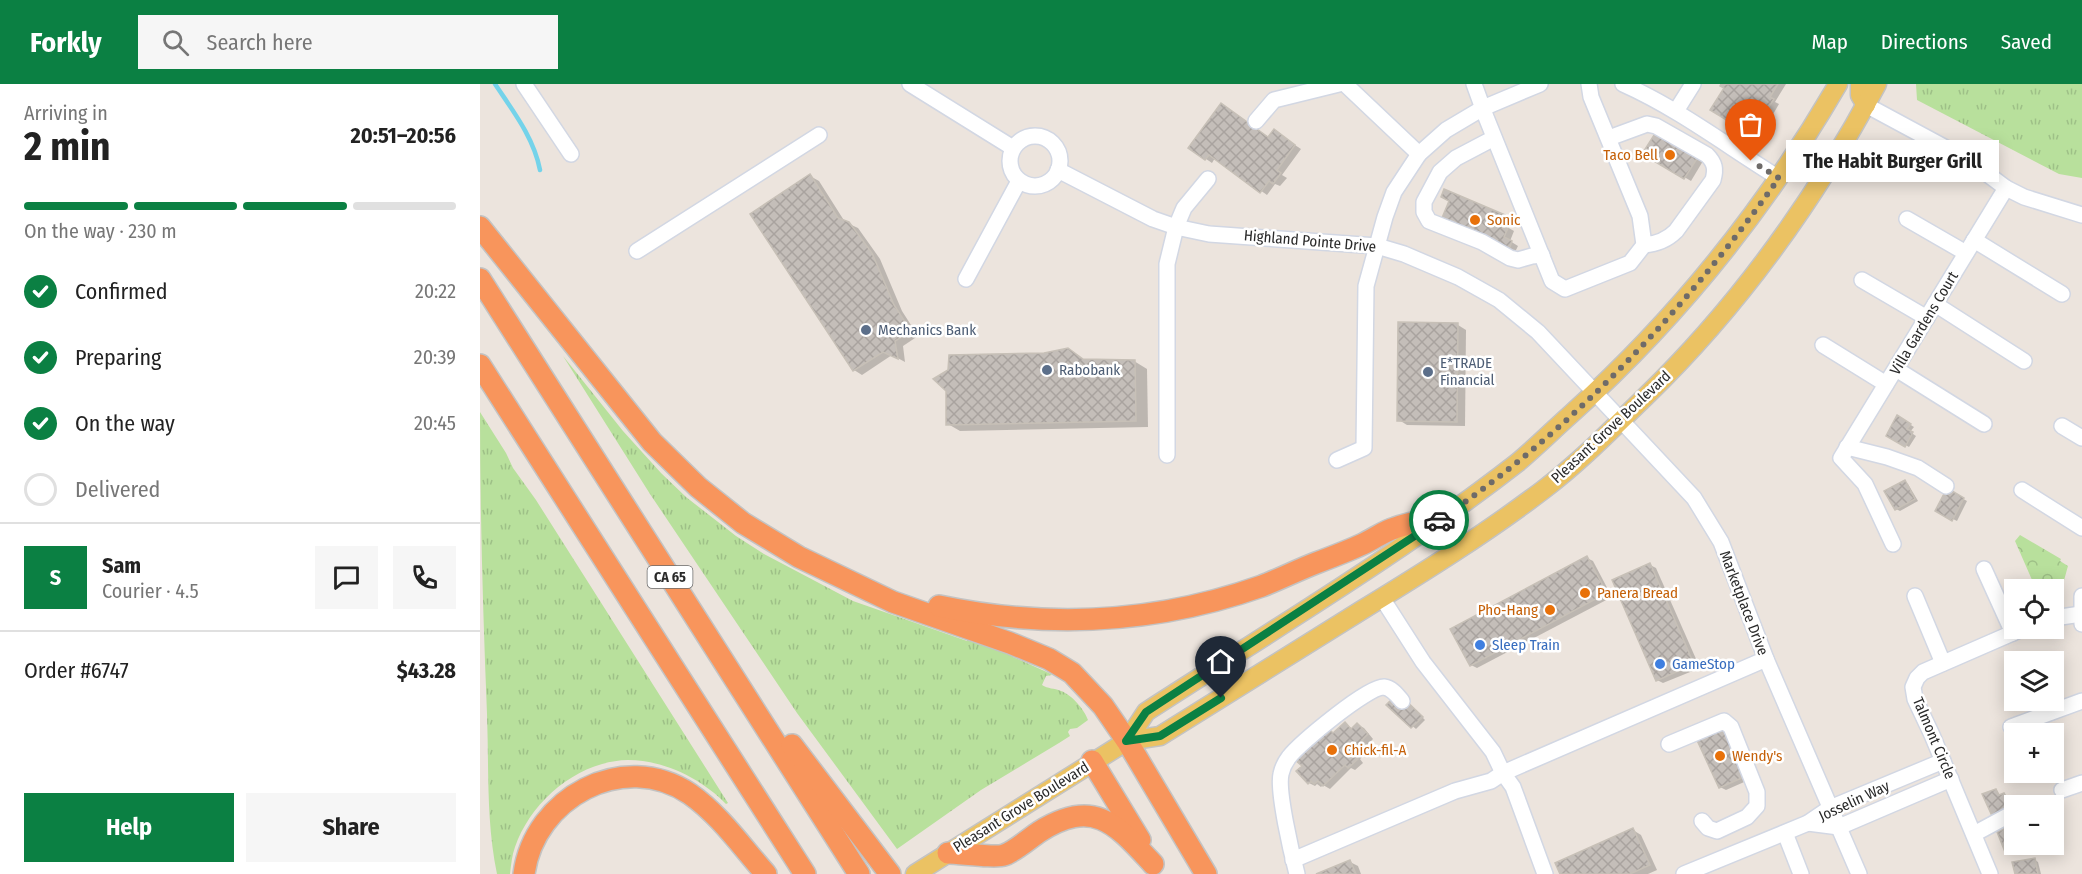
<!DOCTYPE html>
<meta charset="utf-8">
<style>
body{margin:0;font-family:"Fira Sans Condensed",sans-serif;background:#f6f6f6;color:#222;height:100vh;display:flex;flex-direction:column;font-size:22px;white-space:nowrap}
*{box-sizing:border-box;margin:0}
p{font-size:20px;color:#767676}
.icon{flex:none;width:33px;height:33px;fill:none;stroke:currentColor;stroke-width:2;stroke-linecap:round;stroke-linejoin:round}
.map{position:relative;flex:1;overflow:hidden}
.panel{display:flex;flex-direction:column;background:#fff;width:480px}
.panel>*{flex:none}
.tools{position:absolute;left:1524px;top:495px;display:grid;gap:12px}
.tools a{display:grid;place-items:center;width:60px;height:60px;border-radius:0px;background:#fff;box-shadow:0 3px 15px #0003;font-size:30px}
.pin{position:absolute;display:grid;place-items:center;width:51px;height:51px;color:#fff;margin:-62px -26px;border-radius:50% 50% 50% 0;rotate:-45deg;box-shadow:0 0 6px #0007}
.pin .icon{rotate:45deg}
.courier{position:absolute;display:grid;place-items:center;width:60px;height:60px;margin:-30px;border:4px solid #0b8043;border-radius:50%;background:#fff;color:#222;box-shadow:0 2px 8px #0007}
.bubble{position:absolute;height:42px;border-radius:0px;background:#fff;box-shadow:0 3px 15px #0003;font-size:20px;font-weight:700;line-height:42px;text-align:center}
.overview em{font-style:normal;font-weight:700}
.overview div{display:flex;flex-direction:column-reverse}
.overview{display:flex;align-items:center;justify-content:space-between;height:102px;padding:0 24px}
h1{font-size:39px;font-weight:700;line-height:45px}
.bar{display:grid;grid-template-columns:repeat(4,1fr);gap:9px 6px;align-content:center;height:72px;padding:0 24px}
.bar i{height:8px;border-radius:4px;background:#e0e0e0}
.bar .on{background:#0b8043}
.bar p{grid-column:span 4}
.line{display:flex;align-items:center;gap:15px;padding:0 24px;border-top:2px solid #e0e0e0}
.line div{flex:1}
.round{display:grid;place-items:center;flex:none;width:63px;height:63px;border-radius:0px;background:#f6f6f6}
ol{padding:0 24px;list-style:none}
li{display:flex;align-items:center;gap:18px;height:66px}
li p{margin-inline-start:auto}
li .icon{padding:6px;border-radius:50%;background:#0b8043;color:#fff;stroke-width:4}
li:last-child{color:#767676}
li i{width:33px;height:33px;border:3px solid #e0e0e0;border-radius:50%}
.button{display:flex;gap:12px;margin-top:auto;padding:12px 24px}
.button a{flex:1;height:69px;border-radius:0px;background:#0b8043;color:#fff;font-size:24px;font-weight:700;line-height:69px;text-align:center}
.button a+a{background:#f6f6f6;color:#222}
header{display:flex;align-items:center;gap:36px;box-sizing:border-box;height:84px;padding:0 30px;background:#0b8043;color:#fff}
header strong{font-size:28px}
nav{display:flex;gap:33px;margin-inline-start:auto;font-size:21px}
.search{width:420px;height:54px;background:#f6f6f6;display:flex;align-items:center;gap:15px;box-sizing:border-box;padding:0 21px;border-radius:0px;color:#767676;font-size:22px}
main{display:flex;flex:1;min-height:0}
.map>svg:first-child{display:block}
.grass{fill:url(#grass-tufts)}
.park{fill:url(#park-crowns)}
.shadow{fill:#0003}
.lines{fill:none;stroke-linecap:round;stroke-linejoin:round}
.stream{stroke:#74d3ea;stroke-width:4.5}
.building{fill:url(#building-cross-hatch);stroke:#c7c0b7;stroke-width:1.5}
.minor-casing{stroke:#d2d7e3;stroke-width:18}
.major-casing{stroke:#c3c3c3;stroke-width:21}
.highway-casing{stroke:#c3c3c3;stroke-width:24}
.minor{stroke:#fff;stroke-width:15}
.major{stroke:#ebc263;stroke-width:18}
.highway{stroke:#f8955c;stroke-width:21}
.done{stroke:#6e6b69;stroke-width:6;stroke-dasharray:0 10.8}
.route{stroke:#0b8043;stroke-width:8}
.food-dot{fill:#e8710a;stroke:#fff;stroke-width:2}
.service-dot{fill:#5c6f8a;stroke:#fff;stroke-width:2}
.shop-dot{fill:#3f7fe0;stroke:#fff;stroke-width:2}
.labels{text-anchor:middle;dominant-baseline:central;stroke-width:5;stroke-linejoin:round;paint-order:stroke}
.shield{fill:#fff;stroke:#6a6a6a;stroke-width:1.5}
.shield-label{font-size:14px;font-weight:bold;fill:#2a2a2a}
.food-label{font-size:15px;fill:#c56008;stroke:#fff;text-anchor:start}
.street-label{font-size:15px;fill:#2a2a2a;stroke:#fff}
.service-label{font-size:15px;fill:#4e5e75;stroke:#fff;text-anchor:start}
.shop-label{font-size:15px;fill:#366cbe;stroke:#fff;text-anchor:start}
</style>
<header>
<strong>Forkly</strong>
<div class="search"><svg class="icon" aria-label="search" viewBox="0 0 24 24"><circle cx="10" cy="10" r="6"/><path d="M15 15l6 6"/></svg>Search here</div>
<nav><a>Map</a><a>Directions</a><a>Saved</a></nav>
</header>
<main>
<section class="panel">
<div class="overview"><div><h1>2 min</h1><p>Arriving in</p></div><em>20:51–20:56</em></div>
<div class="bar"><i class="on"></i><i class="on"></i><i class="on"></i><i></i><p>On the way · 230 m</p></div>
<ol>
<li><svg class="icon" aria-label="check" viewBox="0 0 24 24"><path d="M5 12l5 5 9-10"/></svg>Confirmed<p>20:22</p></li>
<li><svg class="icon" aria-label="check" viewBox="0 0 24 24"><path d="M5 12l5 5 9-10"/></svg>Preparing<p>20:39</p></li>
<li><svg class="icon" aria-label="check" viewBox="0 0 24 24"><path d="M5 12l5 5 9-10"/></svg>On the way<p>20:45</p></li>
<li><i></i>Delivered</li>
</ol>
<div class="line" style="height:108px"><b class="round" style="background:#0b8043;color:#fff">S</b><div><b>Sam</b><p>Courier · 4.5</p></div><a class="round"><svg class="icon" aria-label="chat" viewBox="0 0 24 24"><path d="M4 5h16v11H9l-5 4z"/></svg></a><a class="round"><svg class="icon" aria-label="phone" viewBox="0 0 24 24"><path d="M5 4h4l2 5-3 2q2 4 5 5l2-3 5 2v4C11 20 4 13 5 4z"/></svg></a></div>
<div class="line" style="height:78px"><div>Order #6747</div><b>$43.28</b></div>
<div class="button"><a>Help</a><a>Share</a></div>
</section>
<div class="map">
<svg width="1602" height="790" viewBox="0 0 1602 790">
<defs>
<pattern id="grass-tufts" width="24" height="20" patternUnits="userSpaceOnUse" patternTransform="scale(1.5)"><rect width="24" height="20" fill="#b8e09c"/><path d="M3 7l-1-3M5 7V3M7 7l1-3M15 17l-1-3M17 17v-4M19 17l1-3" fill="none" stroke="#9ec087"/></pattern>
<pattern id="park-crowns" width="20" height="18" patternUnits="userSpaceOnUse" patternTransform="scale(1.5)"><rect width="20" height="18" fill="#b8e09c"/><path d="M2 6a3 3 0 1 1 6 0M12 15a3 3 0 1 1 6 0" fill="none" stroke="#9ec087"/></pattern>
<pattern id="building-cross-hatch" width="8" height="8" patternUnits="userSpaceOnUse" patternTransform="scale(1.5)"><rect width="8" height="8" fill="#c4beb9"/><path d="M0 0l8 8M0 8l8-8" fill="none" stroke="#a9a39f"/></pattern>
</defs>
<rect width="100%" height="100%" fill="#ece4dd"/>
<g class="grass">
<path d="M 1436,0 L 1602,0 L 1602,94 L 1579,90 L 1437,16 Z"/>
<path d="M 83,272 L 143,347 L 181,389 L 206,413 L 256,452 L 284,470 L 373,517 L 487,557 L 487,553 L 531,569 L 533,573 L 569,589 L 572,591 L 566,592 L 562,601 C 568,605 574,604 581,607 C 592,611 604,625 608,636 L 597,644 L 590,645 L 588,648 L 590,652 L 579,659 L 501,706 L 417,765 L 317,629 L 170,410 Z"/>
<path d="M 0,328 L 26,369 L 33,384 L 56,416 L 248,719 L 246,720 C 222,695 184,676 148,676 C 98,677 51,717 35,763 C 32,771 31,781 30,790 L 17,790 C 6,737 9,684 7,630 C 3,530 0,429 0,328 Z"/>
</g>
<path class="park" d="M 1540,451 L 1581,475 L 1580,477 L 1588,482 C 1585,492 1582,509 1574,514 L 1574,506 L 1556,505 L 1535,457 Z"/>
<g class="shadow">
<path d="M 1243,0 L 1306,0 L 1295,18 L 1299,20 L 1292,32 L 1288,30 L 1275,52 L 1232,26 L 1246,4 Z"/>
<path d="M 1177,50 L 1223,77 L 1211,97 L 1164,69 Z"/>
<path d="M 800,51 L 821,65 L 802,91 L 807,94 L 800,102 L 795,100 L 787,111 L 735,74 L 732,79 L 710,64 L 789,54 Z"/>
<path d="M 330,92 L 339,97 L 365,138 L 378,144 L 400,175 L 422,227 L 438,252 L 423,262 L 425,278 L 412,271 L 382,291 L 374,286 Z"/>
<path d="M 1024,132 L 1030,136 L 1027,143 L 1034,147 L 1030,157 L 1038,162 L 1035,168 L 992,149 Z"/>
<path d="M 978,241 L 986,246 L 985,342 L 927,341 L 919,336 Z"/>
<path d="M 654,277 L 667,285 L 668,343 L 480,347 L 468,340 Z"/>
<path d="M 1418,333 L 1434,343 L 1430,348 L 1436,352 L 1429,363 L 1408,351 Z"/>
<path d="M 1424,397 L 1428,400 L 1438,417 L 1420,427 L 1416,425 Z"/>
<path d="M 1467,406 L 1487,417 L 1477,437 L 1457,427 Z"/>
<path d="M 1107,474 L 1113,477 L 1132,513 L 997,584 L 991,581 Z"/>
<path d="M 1170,481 L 1176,484 L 1220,584 L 1183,599 L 1177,596 Z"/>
<path d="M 922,613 L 945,636 L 936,645 L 908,621 Z"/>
<path d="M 865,640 L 873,645 L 878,641 L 884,644 L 893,655 L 887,661 L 891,665 L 880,675 L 883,679 L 875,686 L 871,684 L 850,705 L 843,701 L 841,703 L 837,700 L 835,702 L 829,699 L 824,682 L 847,645 L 854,650 Z"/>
<path d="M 1248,645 L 1271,695 L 1246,706 L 1240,703 Z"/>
<path d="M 1516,706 L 1521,712 L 1524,710 L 1528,712 L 1534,727 L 1518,735 Z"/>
<path d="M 1534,742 L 1534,760 L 1550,760 L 1552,767 L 1545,770 L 1540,765 L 1530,769 L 1526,767 L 1519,749 Z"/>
<path d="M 1153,746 L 1161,751 L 1177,786 L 1168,790 L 1081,790 Z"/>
<path d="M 1555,776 L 1558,778 L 1561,790 L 1536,790 Z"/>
<path d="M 870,778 L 878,782 L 881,790 L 840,790 Z"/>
</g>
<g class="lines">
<path class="stream" d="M 15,0 C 33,27 54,54 60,86"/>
</g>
<g class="building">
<path d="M 1241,0 L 1298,0 L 1290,13 L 1294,15 L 1285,29 L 1282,27 L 1268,49 L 1230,26 L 1244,4 L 1240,2 Z"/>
<path d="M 741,19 L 788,53 L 794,45 L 815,61 L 797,86 L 801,89 L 793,100 L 789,97 L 780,109 L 729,71 L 725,76 L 708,64 Z"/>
<path d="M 1176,48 L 1218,73 L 1204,95 L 1162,70 Z"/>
<path d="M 330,90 L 358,134 L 369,138 L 392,169 L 414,221 L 431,247 L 415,257 L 418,275 L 403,268 L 373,287 L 270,130 Z"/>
<path d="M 964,105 L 1025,131 L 1021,139 L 1029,142 L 1024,153 L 1032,157 L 1029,166 L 990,150 L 992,146 L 984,143 L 983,145 L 962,134 L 969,117 L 961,113 Z"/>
<path d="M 918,238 L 978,239 L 977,338 L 917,337 Z"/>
<path d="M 588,264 L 603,275 L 655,276 L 656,337 L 466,341 L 466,307 L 453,295 L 468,286 L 469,271 L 564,269 Z"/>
<path d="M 1417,331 L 1431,340 L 1427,345 L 1433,348 L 1425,363 L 1406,352 Z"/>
<path d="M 1425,396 L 1435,415 L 1415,426 L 1404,407 Z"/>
<path d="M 1467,404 L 1484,414 L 1472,437 L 1455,427 Z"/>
<path d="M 1107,472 L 1127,509 L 990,582 L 970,545 Z"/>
<path d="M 1170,479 L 1214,580 L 1176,597 L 1132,496 Z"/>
<path d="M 918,609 L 943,633 L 931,644 L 906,621 Z"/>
<path d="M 865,638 L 871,645 L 877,639 L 888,650 L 882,656 L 886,661 L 875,671 L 878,675 L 868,684 L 865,681 L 843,702 L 838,697 L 834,700 L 831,697 L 828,700 L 816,687 L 822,682 L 814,675 L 847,643 L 853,649 Z"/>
<path d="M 1242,640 L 1266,692 L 1239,704 L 1215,652 Z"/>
<path d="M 1516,705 L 1519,711 L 1524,709 L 1532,725 L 1513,734 L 1502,710 Z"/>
<path d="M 1534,740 L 1534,760 L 1548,760 L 1549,765 L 1540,769 L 1537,763 L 1525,768 L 1517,748 Z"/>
<path d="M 1153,744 L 1170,781 L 1150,790 L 1080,790 L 1075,779 Z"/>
<path d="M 1555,774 L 1558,790 L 1535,790 L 1532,778 Z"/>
<path d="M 870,776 L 876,790 L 836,790 Z"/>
</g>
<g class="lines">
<g class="minor-casing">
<g id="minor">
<path d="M 44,0 L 91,70"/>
<path d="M 430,0 L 533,64"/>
<path d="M 865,0 L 939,70"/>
<path d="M 994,0 L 1006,33 L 1072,197 L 1085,205 L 1150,179 L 1164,161 L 1160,132 L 1111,13 L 1109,0"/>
<path d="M 1143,0 C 1199,25 1247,62 1299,94"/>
<path d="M 1386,21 L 1490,77 L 1526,104 L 1544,113 L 1602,131"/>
<path d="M 1196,27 L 1213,0"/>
<path d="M 776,37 L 794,16 L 859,0"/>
<circle cx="555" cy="77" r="25"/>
<path d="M 1014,54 L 976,74 L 960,88 L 944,118 L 944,128 L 949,137 L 1002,158 L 1030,174 L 1038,176 L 1052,172 L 1062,171"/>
<path d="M 1129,54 L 1167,40 L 1176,42 L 1227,71 C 1235,79 1236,85 1233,96 L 1196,147 C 1187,156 1177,160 1164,161"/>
<path d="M 578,86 L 673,135 L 696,143 L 729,150 L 897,162 L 924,170 L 978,193 L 1019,216 L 1058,248 L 1214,414 L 1241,458 L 1286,575 L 1379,790"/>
<path d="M 1427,135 L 1486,169"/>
<path d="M 1494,156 L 1582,210"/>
<path d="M 157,167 L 339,51"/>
<path d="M 486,195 L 539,97"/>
<path d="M 1382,196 L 1447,234"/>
<path d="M 1455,220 L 1544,277"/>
<path d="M 1343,261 L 1406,300"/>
<path d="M 1416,285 L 1504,340"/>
<path d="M 1582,342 L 1602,354"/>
<path d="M 1367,363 L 1407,373 L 1438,384 L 1466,402"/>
<path d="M 687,371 L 687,180 L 696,143 L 704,124 L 728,95"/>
<path d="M 857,376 L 884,364 L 886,202 L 905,133 L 914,108 L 939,70 L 966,46 L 1003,24 L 1060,0"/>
<path d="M 1542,406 L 1602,444"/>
<path d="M 1413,460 L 1385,400 L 1361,374 L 1526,104"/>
<path d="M 1504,485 L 1533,549"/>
<path d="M 1435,512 L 1463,579"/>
<path d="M 1602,512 L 1602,540"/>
<path d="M 902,514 L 943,578 L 1013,668 L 1023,689 L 1033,703 L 1065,790"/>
<path d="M 1574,534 L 1601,530"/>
<path d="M 1531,643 L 1602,617"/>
<path d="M 1189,660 L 1244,637 L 1251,643 L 1277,708 L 1277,722 L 1267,733 L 1237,747 L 1228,744 L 1222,737"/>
<path d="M 1582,706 L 1602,699"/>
<path d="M 1328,739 L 1359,743 L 1471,695"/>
<path d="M 1305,749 L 1321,790"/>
<path d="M 1494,750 L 1533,729"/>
<path d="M 813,776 L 975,707 L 1011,697 L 1023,689 L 1286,575"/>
<path d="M 817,790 C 812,771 797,707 801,690 C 802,685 806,677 809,673 C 820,659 888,602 904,603 C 912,604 917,611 922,617"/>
<path d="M 1204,790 L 1328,739 L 1350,724 L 1463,677"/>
<path d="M 1510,790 L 1452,651 L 1435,615 L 1433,603 L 1437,594 L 1443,588 L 1544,544"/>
</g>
</g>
<g class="major-casing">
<g id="major">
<path d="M 1380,0 L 1380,11 L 1386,21"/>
<path d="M 647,657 L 666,628 C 791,547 920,470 1037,379 C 1055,364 1072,347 1090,331 C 1197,235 1286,124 1358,0"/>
<path d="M 435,790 L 647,657 L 680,652 C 747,610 815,568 882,526 C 944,488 1005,450 1063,406 C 1100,378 1132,345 1165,313 C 1260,221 1335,116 1397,0"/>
</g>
</g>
<g class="highway-casing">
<g id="highway">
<path d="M 0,143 L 172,358 L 218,403 L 263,439 L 319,473 L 413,518 L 530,559 L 569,575 L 592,589 L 623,622 L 647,657 L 726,790"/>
<path d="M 0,195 L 379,790"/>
<path d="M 0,281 L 325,790"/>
<path d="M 459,522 C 569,545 675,540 782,502 C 800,495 818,486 836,479 C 852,473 868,467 883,460 C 894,455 904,447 915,444 C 931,438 948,436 964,432"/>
<path d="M 312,661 L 410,790"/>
<path d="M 612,677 L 660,756"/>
<path d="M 468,769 C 479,769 516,774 524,771 C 534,768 550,754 559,748 C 614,713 636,740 673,780"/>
<path d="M 44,790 C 54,714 143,665 210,710 C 240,731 262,763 286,790"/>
</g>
</g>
<use href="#minor" class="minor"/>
<use href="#major" class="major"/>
<use href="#highway" class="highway"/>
</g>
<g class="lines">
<path class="done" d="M 959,436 C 1092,347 1207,224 1299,94 L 1271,77"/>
<path class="route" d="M 741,614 L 680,652 L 646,657 L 666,628 L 959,436"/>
</g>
<g class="food-dot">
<circle cx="1190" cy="71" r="6"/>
<circle cx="995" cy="136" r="6"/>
<circle cx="1105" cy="509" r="6"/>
<circle cx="1070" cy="526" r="6"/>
<circle cx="852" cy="666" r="6"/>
<circle cx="1240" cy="672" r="6"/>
</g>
<g class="service-dot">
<circle cx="386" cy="246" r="6"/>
<circle cx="567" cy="286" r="6"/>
<circle cx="948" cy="288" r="6"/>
</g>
<g class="shop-dot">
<circle cx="1000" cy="561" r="6"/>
<circle cx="1180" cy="580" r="6"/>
</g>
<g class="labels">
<rect class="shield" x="167.5" y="482" width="45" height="22" rx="4.5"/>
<g class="shield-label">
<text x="190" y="493">CA 65</text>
</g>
<g class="food-label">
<text x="1178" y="71" text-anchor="end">Taco Bell</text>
<text x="1007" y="136">Sonic</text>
<text x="1117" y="509">Panera Bread</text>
<text x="1058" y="526" text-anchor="end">Pho-Hang</text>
<text x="864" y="666">Chick-fil-A</text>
<text x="1252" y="672">Wendy's</text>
</g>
<g class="street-label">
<text transform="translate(830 157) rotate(5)">Highland Pointe Drive</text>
<text transform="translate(1444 239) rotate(-59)">Villa Gardens Court</text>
<text transform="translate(1131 343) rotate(-43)">Pleasant Grove Boulevard</text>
<text transform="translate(1264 519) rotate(69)">Marketplace Drive</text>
<text transform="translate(1454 654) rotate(67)">Talmont Circle</text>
<text transform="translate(1374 717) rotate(-25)">Josselin Way</text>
<text transform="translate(541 723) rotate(-32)">Pleasant Grove Boulevard</text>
</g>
<g class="service-label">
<text x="398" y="246">Mechanics Bank</text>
<text x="960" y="279">E*TRADE<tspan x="960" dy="17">Financial</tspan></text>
<text x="579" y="286">Rabobank</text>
</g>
<g class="shop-label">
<text x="1012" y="561">Sleep Train</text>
<text x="1192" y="580">GameStop</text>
</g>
</g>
</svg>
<div class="tools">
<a><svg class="icon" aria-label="locate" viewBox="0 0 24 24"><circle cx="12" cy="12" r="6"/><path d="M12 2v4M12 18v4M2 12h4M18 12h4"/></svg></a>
<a><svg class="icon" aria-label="layers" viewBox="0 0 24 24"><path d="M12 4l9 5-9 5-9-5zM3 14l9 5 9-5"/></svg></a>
<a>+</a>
<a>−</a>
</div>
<div class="pin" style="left:1271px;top:77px;background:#ea580c"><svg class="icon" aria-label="bag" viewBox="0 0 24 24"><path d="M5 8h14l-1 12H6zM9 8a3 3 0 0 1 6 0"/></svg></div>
<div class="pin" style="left:741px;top:614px;background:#1f2937"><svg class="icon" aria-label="home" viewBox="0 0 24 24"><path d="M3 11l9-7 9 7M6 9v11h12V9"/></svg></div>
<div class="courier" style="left:959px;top:436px"><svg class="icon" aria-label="car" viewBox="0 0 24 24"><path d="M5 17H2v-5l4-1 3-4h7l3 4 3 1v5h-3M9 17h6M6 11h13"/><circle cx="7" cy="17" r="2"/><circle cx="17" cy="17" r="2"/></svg></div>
<div class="bubble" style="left:1306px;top:56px;width:213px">The Habit Burger Grill</div>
</div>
</main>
